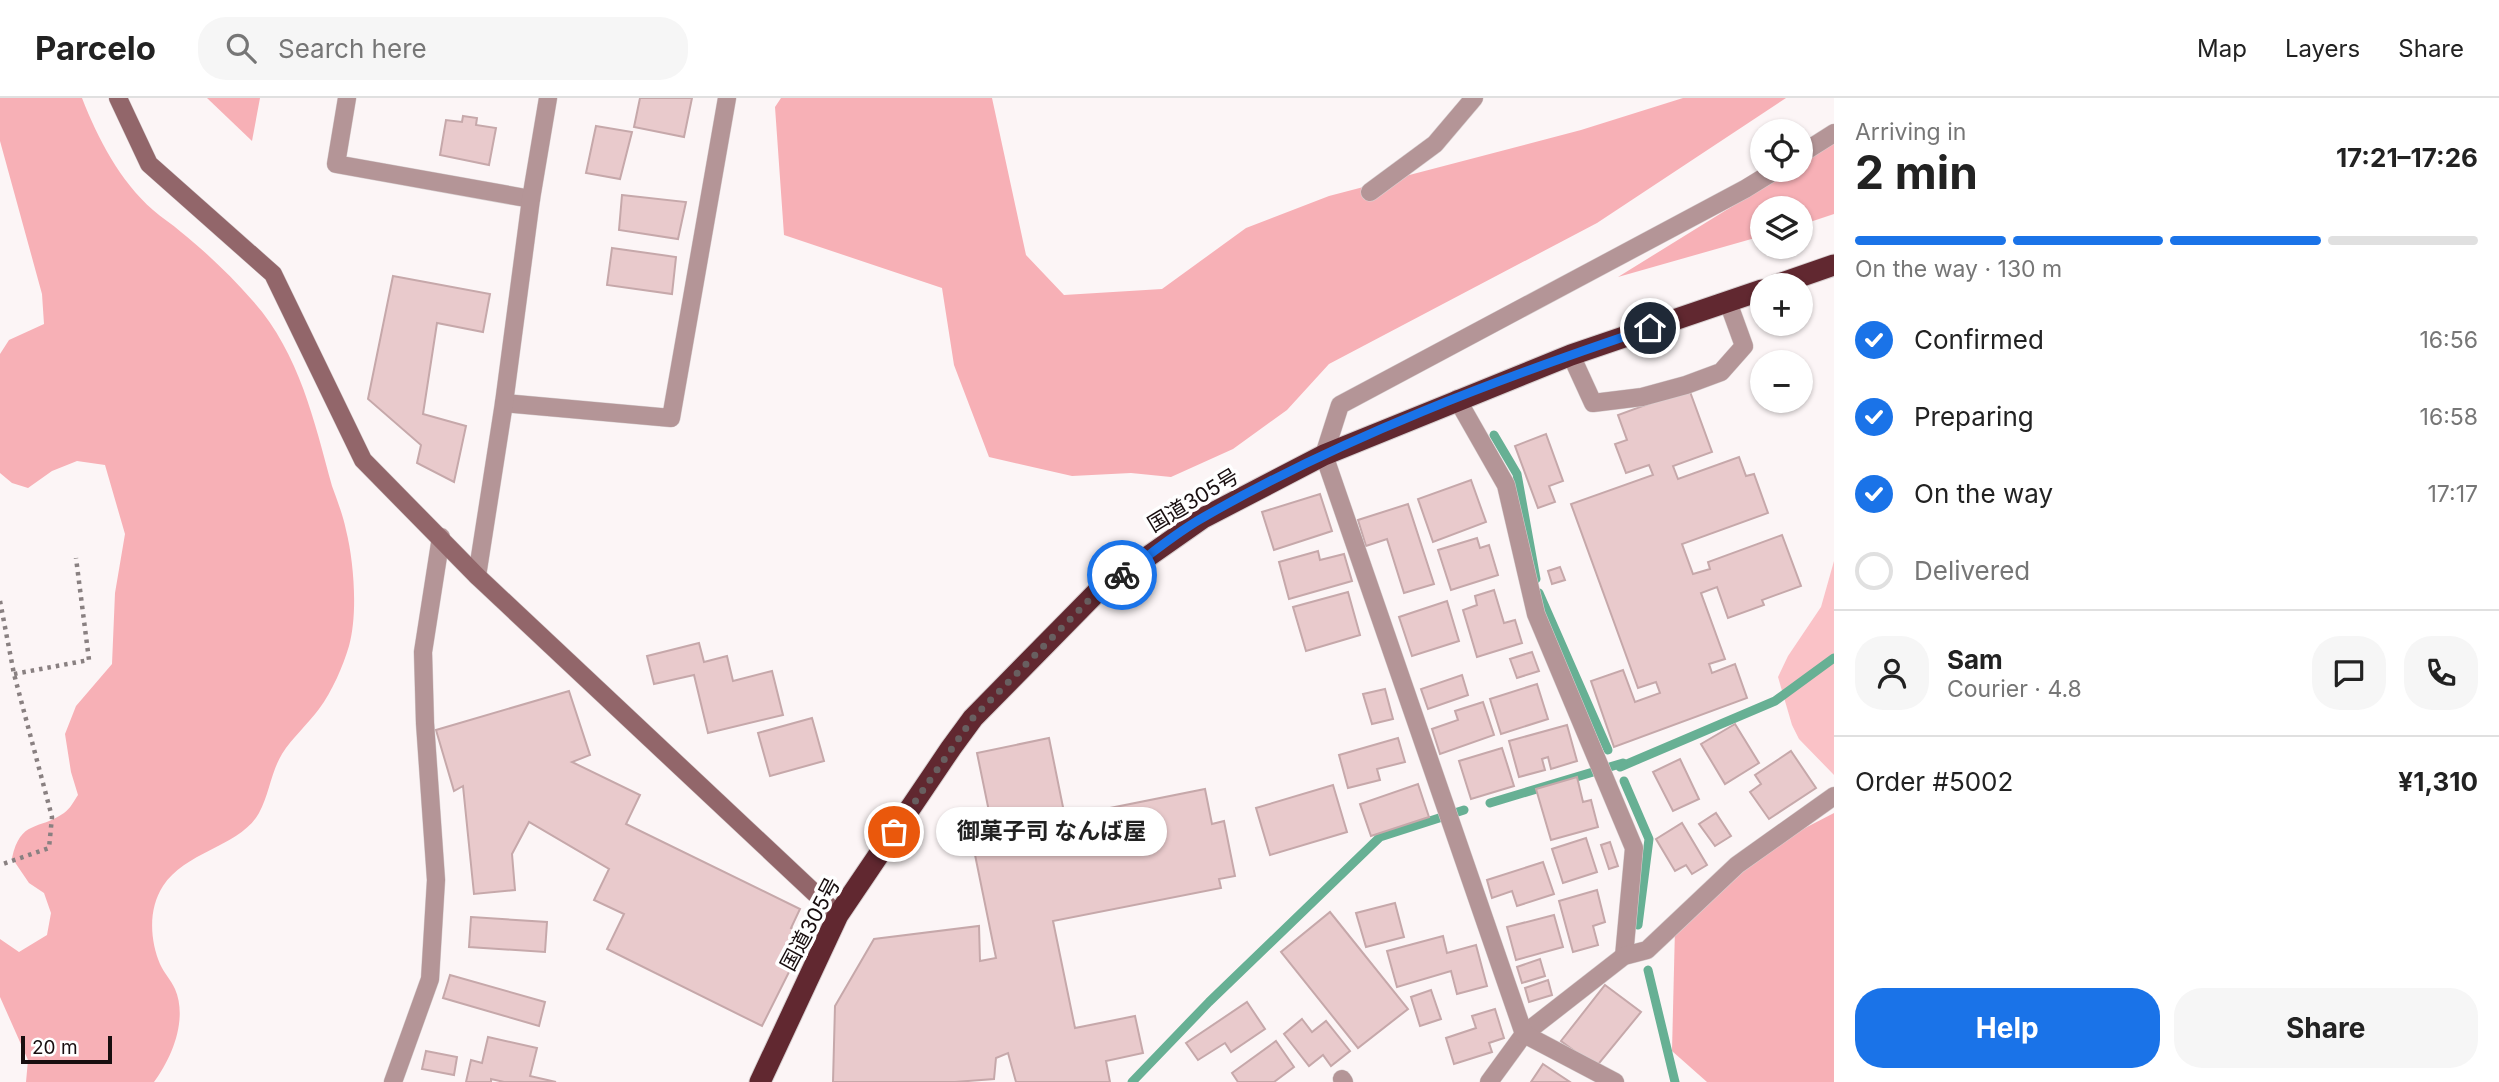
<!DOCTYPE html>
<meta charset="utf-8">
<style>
body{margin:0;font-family:Inter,"Noto Sans JP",sans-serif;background:#f6f6f6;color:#222;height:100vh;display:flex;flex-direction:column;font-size:26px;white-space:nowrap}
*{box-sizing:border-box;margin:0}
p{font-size:23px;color:#767676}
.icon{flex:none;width:38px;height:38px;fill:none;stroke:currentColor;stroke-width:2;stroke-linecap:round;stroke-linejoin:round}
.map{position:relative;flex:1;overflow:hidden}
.sheet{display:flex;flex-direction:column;background:#fff;width:665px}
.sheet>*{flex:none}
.buttons{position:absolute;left:1750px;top:21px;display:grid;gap:14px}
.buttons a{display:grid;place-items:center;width:63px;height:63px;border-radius:50%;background:#fff;box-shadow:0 2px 5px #0004;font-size:35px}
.scale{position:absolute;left:21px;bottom:18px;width:91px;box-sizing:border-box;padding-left:7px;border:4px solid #180e0f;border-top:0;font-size:19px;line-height:24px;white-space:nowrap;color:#180e0f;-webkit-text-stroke:5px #fff;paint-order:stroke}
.pin{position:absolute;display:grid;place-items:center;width:60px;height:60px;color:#fff;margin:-30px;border:4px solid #fff;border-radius:50%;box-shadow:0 2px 7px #0007}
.courier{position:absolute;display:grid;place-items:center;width:70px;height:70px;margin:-35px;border:5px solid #1a73e8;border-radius:50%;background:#fff;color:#222;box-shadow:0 2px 9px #0007}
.bubble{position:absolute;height:49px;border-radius:24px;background:#fff;box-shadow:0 2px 5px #0004;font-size:23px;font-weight:700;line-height:49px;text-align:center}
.head em{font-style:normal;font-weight:700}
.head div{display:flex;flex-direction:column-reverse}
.head{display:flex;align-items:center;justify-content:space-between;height:119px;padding:0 21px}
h1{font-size:46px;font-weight:700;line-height:52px}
.bar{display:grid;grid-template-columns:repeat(4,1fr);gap:10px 7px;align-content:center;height:84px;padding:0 21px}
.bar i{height:9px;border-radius:5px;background:#e0e0e0}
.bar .current{background:#1a73e8}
.bar p{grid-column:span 4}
.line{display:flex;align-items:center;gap:18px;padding:0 21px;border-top:2px solid #e0e0e0}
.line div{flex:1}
.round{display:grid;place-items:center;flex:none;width:74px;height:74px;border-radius:28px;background:#f6f6f6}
ol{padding:0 21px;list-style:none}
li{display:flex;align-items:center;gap:21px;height:77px}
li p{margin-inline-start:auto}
li .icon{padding:7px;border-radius:50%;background:#1a73e8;color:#fff;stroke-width:4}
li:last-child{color:#767676}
li i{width:38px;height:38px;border:4px solid #e0e0e0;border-radius:50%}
.button{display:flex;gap:14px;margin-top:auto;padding:14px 21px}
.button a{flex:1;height:80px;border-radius:28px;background:#1a73e8;color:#fff;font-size:28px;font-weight:700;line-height:80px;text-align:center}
.button a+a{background:#f6f6f6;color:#222}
header{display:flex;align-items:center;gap:42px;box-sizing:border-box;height:98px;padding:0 35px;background:#fff;border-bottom:2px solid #e0e0e0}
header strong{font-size:33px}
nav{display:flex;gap:38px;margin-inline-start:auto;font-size:24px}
.search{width:490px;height:63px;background:#f6f6f6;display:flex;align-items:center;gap:18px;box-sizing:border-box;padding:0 24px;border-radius:28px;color:#767676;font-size:26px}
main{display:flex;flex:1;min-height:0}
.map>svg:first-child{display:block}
.green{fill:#fac2c7}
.forest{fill:#f7b0b6}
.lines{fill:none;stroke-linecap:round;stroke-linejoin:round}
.stream{stroke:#67b094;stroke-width:9}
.building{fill:#e9cacc;stroke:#c6a8aa;stroke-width:2}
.lane-casing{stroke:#d8d0d1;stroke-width:19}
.street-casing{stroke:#d8d0d1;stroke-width:19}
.secondary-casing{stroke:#d8d0d1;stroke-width:19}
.highway-casing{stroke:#d8d0d1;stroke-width:23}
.path{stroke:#898081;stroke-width:4.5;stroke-dasharray:3.5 5;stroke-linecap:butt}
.lane{stroke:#b49597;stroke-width:18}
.street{stroke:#b49597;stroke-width:18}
.secondary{stroke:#92666a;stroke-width:18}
.highway{stroke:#612830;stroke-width:21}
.done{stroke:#685f60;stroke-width:7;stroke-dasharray:0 12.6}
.route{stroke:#1a73e8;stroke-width:9}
.labels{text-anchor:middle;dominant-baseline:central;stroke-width:7;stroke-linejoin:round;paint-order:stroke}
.street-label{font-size:21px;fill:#180e0f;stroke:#fff}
</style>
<header>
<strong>Parcelo</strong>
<div class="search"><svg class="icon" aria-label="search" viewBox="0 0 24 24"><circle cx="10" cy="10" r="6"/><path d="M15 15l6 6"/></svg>Search here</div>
<nav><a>Map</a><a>Layers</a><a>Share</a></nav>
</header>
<main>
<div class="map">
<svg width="1834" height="984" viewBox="0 0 1834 984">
<rect width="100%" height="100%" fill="#fcf5f6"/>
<path class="green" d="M 1834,463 L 1834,677 L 1799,641 L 1792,627 L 1778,579 L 1788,558 L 1821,509 Z"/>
<g class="forest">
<path d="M 0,0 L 82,0 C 98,41 120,83 153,112 C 162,120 172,126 181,134 C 206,154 231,178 252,202 C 299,254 314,322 332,388 C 337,402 343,417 346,432 C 354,464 358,516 349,548 C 343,568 332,594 319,611 C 308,626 292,640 282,656 C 271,674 269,697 259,715 C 241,748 186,753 163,788 C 148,811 150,842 160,866 C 164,875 171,882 175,891 C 188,921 172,960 154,984 L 26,984 L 28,962 L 0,899 L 0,841 L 19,854 L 47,837 L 51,815 L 44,795 L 29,785 L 12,760 C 21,721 38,733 64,715 C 70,711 74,703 78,697 L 71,674 L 65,636 L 76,608 L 112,566 L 115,495 L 125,436 L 105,367 L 77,363 L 52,373 L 28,390 L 12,385 L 0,375 L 0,256 L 9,242 L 44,226 L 42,196 L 0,43 Z"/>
<path d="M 207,0 L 260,0 L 252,43 Z"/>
<path d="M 781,0 L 992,0 L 1026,157 L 1064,197 L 1162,191 L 1246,130 L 1329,98 L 1581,32 L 1683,0 L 1786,0 L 1597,125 L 1329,266 L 1287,312 L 1233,351 L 1171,379 L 1131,375 L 1072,378 L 989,359 L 954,267 L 942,190 L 784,137 L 775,9 Z"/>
<path d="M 1834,45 L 1834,116 L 1801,127 L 1801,110 L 1762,110 L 1762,138 L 1618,179 L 1791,72 L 1801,72 L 1801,66 Z"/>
<path d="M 1834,715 L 1834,984 L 1707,984 L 1672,953 L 1675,830 L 1755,756 Z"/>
</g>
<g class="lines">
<g class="stream">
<path d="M 1494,337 L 1517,376 L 1536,481"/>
<path d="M 1539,495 L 1608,652"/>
<path d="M 1620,669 L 1775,603 L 1834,560"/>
<path d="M 1624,683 L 1649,741 L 1638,827"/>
<path d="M 1490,705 L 1623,665"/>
<path d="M 1648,872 L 1675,984"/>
<path d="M 1132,984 L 1209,904 L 1380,739 L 1464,712"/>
</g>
</g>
<g class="building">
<path d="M 640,0 L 692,0 L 684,39 L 634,29 Z"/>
<path d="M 463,18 L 477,20 L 476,27 L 496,30 L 489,67 L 440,57 L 446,22 L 462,24 Z"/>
<path d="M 596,28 L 632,34 L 620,81 L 586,75 Z"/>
<path d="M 622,97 L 686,104 L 678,141 L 619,132 Z"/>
<path d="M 612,150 L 676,159 L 672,196 L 607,187 Z"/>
<path d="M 393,178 L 490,196 L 483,234 L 437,225 L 423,316 L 466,328 L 454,384 L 417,365 L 421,347 L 368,301 Z"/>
<path d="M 1689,291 L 1712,354 L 1673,368 L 1678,381 L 1739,359 L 1746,378 L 1754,376 L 1768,415 L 1682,446 L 1693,476 L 1710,471 L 1708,464 L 1782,437 L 1801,488 L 1762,502 L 1764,507 L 1728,520 L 1717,489 L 1701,495 L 1725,561 L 1709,566 L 1712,575 L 1735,566 L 1747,600 L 1614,649 L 1591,583 L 1623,572 L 1635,604 L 1660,595 L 1656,584 L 1638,590 L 1571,406 L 1653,377 L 1649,367 L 1626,375 L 1615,346 L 1627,342 L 1618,317 Z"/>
<path d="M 1546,336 L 1563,383 L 1549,388 L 1555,404 L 1538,410 L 1515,348 Z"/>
<path d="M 1471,382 L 1486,424 L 1433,444 L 1418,401 Z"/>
<path d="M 1320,396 L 1332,433 L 1274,452 L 1262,414 Z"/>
<path d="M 1408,406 L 1434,486 L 1404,495 L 1387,441 L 1366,448 L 1358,422 Z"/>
<path d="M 1477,440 L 1480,450 L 1489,447 L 1498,477 L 1451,492 L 1438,452 Z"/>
<path d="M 1318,453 L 1320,462 L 1344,456 L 1352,483 L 1289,501 L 1279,464 Z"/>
<path d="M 1560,469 L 1565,482 L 1552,486 L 1548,473 Z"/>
<path d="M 1494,492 L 1504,525 L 1515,522 L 1522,545 L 1477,559 L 1463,512 L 1477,507 L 1475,498 Z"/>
<path d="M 1348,494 L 1360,537 L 1306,553 L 1293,509 Z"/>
<path d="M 1447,503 L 1459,543 L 1412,558 L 1399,519 Z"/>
<path d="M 699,545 L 704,564 L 727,558 L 733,583 L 772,573 L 783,617 L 708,635 L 694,577 L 654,586 L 647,558 Z"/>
<path d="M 1532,554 L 1539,573 L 1517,580 L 1510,561 Z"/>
<path d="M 1462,577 L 1468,597 L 1428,611 L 1421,591 Z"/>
<path d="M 1537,586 L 1548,621 L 1501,636 L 1490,601 Z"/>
<path d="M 1385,591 L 1393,621 L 1372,626 L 1363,596 Z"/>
<path d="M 569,593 L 590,657 L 572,664 L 640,697 L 626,726 L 800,811 L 791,830 L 807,838 L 762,928 L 607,851 L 624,816 L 594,802 L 609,771 L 529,724 L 512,756 L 515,792 L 474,796 L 463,688 L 454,693 L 436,632 Z"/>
<path d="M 1483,604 L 1494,637 L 1440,656 L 1432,631 L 1458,622 L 1455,613 Z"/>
<path d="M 812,620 L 824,663 L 770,678 L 758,635 Z"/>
<path d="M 1735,626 L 1759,665 L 1725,686 L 1701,646 Z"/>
<path d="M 1567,627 L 1577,663 L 1551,671 L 1548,659 L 1542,661 L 1545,672 L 1519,679 L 1509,643 Z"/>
<path d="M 1049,640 L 1065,719 L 1205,691 L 1212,726 L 1224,723 L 1235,778 L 1219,781 L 1221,790 L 1053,823 L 1075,930 L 1135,918 L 1143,955 L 1106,963 L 1110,984 L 1016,984 L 1008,955 L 996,960 L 994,981 L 955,984 L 833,984 L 835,908 L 874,841 L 979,828 L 980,863 L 996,860 L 973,747 L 984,745 L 982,730 L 992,728 L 977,655 Z"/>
<path d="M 1398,640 L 1405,664 L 1377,671 L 1380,682 L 1348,690 L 1339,657 Z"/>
<path d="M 1502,650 L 1514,688 L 1471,701 L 1459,663 Z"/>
<path d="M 1791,653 L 1816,690 L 1769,721 L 1750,694 L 1761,686 L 1755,677 Z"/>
<path d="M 1680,661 L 1699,701 L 1673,713 L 1653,674 Z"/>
<path d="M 1577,679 L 1583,704 L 1591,702 L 1598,729 L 1551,742 L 1536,691 Z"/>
<path d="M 1418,686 L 1429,719 L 1371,738 L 1360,706 Z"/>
<path d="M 1333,687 L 1347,734 L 1270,757 L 1256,710 Z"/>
<path d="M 1716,715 L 1731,738 L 1715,748 L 1699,726 Z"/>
<path d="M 1682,725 L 1707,767 L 1692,776 L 1686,767 L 1675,773 L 1656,741 Z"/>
<path d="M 1586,740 L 1597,774 L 1563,785 L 1552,751 Z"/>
<path d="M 1610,744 L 1618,768 L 1609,771 L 1601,747 Z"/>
<path d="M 1543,764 L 1554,796 L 1517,808 L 1512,793 L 1492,800 L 1487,782 Z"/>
<path d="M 1597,792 L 1605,824 L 1593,828 L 1598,847 L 1573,854 L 1559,803 Z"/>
<path d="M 1395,805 L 1404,839 L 1366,849 L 1356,815 Z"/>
<path d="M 1330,814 L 1408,911 L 1358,950 L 1281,854 Z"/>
<path d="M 1554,817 L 1563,849 L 1516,862 L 1507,829 Z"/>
<path d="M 471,819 L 547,824 L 545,854 L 469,849 Z"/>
<path d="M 1443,838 L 1447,855 L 1476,847 L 1487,888 L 1457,896 L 1451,873 L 1397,889 L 1387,853 Z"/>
<path d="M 1540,861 L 1545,878 L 1522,885 L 1517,869 Z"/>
<path d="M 450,877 L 545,904 L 539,928 L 443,900 Z"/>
<path d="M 1548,882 L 1552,897 L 1529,904 L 1525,890 Z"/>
<path d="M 1605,887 L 1641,914 L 1596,969 L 1561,943 Z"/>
<path d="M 1431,892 L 1441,921 L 1420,928 L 1411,899 Z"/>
<path d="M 1247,904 L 1265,931 L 1231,954 L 1225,945 L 1198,962 L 1186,945 Z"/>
<path d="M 1495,911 L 1504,940 L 1489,945 L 1492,954 L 1454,966 L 1446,940 L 1476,930 L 1472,918 Z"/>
<path d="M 1302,921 L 1312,934 L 1326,923 L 1350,953 L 1331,968 L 1323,957 L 1309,968 L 1284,936 Z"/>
<path d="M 488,939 L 537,950 L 530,978 L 556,984 L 504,984 L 491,981 L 491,984 L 466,984 L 471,962 L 482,965 Z"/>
<path d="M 1276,943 L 1294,969 L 1274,984 L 1238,984 L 1232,975 Z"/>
<path d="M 426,953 L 457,959 L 454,977 L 422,971 Z"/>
<path d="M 1543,966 L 1570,984 L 1531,984 Z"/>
</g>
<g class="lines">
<g class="lane-casing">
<g id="lane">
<path d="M 1571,257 L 1593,305 L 1642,299 L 1686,287 L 1721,274 L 1744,248 L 1728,204"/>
<path d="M 1342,981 L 1344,984"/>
</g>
</g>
<g class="street-casing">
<g id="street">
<path d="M 347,0 L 336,66 L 531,101"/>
<path d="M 1801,56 L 1834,35"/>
<path d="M 1370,94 L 1435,46 L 1474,0"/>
<path d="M 1457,301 L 1506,387 L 1536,516 L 1634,750 L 1624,858"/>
<path d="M 504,305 L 671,320 L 727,0"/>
<path d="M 477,478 L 504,305 L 531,101 L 548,0"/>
<path d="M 393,984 L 430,881 L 436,782 L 425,625 L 423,554 L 441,439"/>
<path d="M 1489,984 L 1524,936 L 1624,858 L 1647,852 L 1737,767 L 1834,698"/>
<path d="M 1615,984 L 1524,936 L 1324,357 L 1340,307 L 1745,91 L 1776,72"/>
</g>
</g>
<g class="secondary-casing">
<path id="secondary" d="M 118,0 L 149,66 L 273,176 L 363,362 L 477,478 L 838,817"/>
</g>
<g class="highway-casing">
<g id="highway">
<path d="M 1776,187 L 1834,167"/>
<path d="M 760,984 L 838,817 L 951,650 L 973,620 L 1096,495 L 1203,420 L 1324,357 L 1571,257 L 1762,192"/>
</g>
</g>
<g class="path">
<path d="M 0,503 L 14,576 L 52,719 L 49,750 L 0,767"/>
<path d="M 14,576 L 89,562 L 76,460"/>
</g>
<use href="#lane" class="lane"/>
<use href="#street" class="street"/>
<use href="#secondary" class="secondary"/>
<use href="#highway" class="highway"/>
</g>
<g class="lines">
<path class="done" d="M 894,734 L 973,620 L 1096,495 L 1122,477"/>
<path class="route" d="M 1122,477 C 1149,458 1175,435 1204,419 C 1341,340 1500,280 1650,230"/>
</g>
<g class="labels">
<g class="street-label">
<text transform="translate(1193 402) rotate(-31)">国道305号</text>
<text transform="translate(810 826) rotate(-62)">国道305号</text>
</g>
</g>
</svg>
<div class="buttons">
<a><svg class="icon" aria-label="locate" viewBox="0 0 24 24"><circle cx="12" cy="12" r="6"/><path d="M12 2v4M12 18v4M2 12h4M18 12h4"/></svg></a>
<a><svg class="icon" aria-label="layers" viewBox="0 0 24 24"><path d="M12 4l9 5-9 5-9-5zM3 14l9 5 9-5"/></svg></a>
<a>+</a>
<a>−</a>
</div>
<div class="scale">20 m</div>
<div class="pin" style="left:894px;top:734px;background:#ea580c"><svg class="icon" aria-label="bag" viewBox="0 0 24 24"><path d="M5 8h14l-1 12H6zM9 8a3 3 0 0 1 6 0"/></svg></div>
<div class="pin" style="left:1650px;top:230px;background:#1f2937"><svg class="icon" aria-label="home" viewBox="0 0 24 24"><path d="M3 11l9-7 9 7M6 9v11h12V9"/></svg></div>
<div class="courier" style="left:1122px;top:477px"><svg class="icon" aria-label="bike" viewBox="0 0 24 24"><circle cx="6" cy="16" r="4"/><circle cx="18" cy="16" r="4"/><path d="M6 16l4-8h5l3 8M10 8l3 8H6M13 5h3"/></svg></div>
<div class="bubble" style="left:936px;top:709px;width:231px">御菓子司 なんば屋</div>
</div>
<section class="sheet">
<div class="head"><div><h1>2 min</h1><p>Arriving in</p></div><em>17:21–17:26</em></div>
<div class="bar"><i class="current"></i><i class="current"></i><i class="current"></i><i></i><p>On the way · 130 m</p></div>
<ol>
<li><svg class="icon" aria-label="check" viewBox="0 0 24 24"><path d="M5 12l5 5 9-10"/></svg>Confirmed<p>16:56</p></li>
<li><svg class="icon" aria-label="check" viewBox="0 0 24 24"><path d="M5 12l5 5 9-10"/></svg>Preparing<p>16:58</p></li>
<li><svg class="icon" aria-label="check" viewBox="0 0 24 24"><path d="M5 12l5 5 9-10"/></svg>On the way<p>17:17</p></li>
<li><i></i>Delivered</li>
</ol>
<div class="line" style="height:126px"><a class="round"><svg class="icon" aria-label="person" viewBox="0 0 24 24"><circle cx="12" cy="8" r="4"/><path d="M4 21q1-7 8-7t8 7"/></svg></a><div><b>Sam</b><p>Courier · 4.8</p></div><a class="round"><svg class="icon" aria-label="chat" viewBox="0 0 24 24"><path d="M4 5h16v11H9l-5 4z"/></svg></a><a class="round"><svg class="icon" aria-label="phone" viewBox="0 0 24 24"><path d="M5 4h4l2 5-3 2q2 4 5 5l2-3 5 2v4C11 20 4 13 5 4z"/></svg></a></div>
<div class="line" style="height:91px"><div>Order #5002</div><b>¥1,310</b></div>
<div class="button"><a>Help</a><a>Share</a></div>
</section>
</main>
